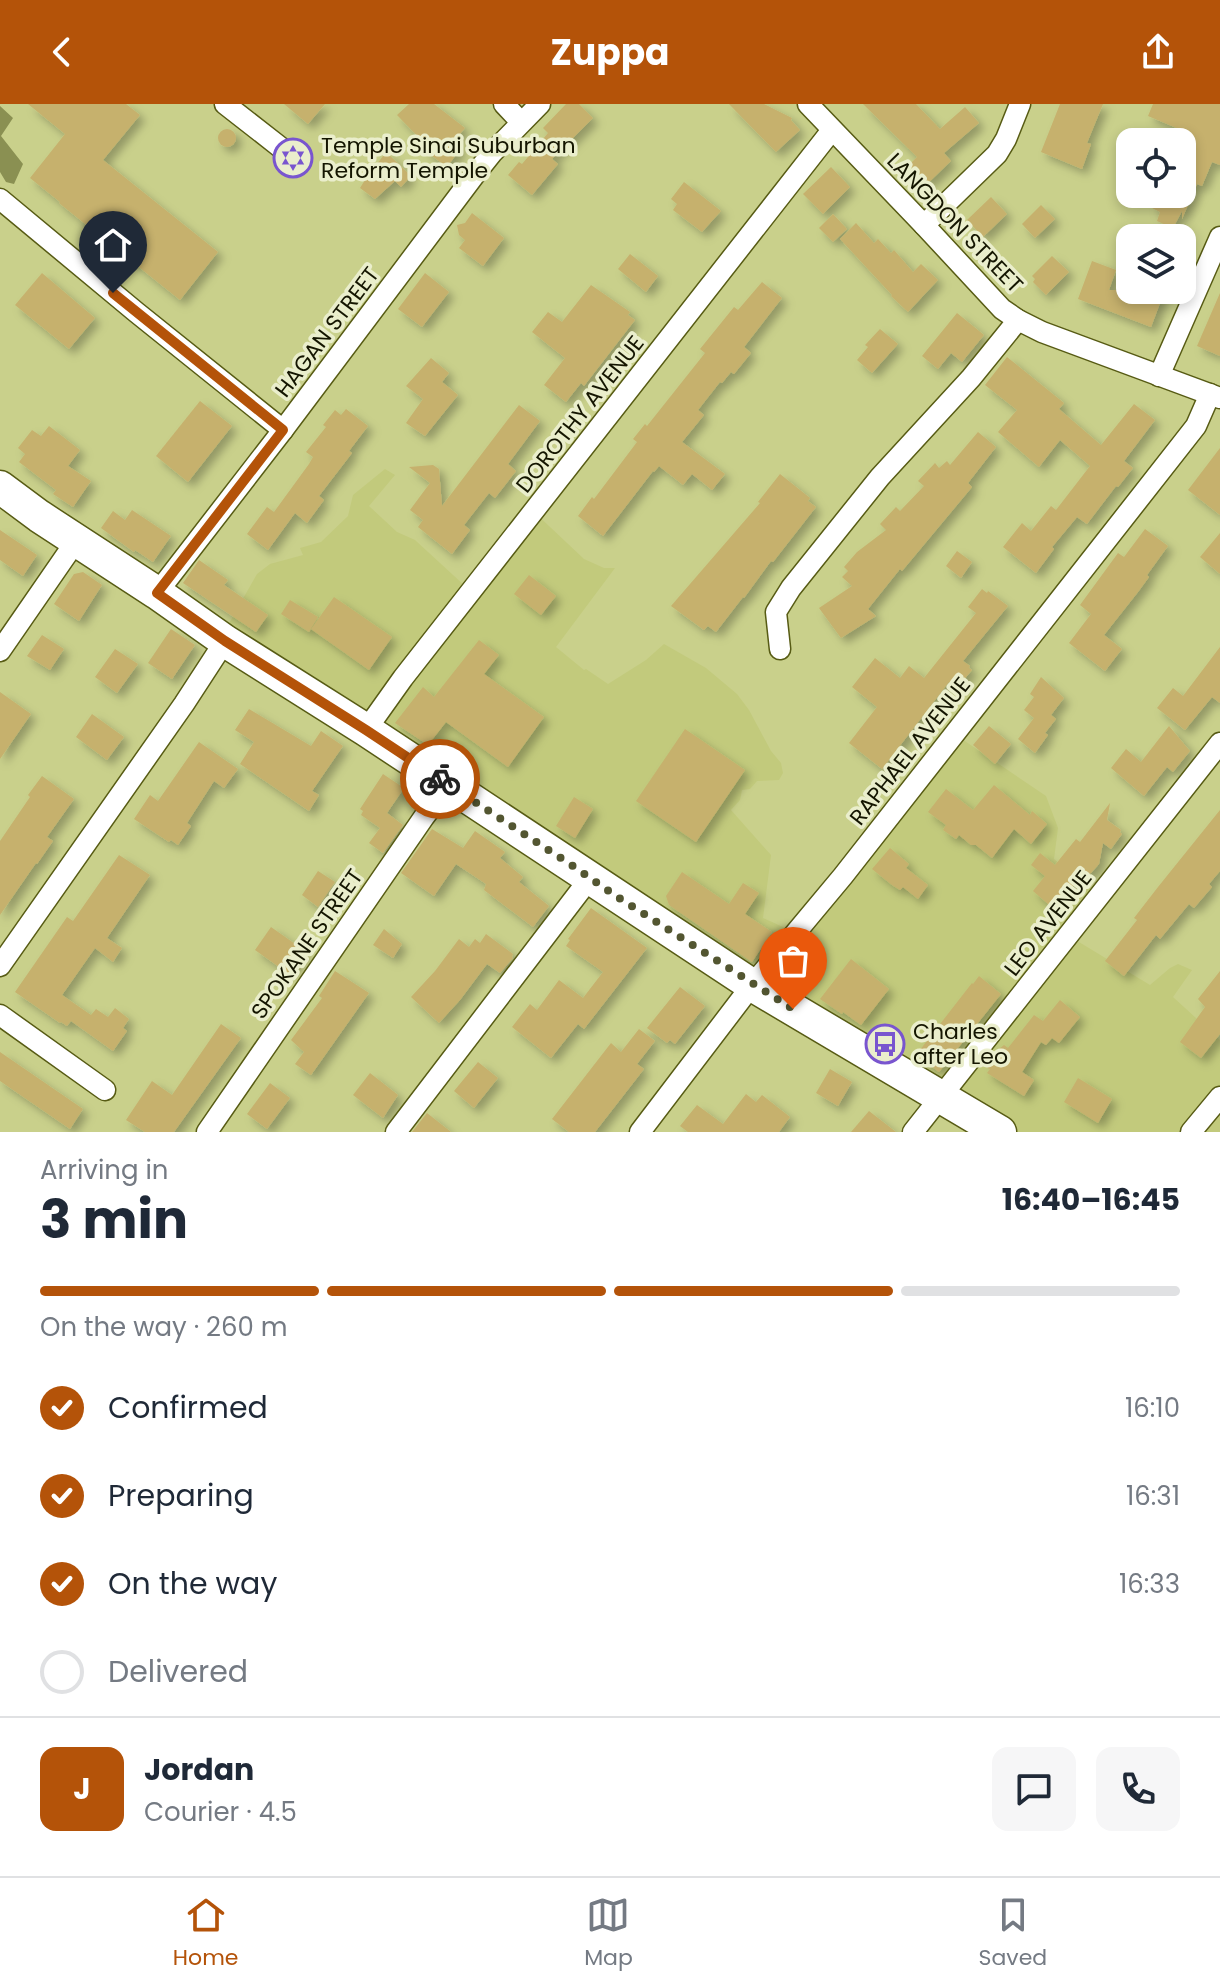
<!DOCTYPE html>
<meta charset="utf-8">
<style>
body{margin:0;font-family:Poppins,sans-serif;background:#f6f6f7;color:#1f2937;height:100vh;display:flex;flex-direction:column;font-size:30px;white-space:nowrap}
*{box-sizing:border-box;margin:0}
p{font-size:26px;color:#747a83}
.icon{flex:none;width:44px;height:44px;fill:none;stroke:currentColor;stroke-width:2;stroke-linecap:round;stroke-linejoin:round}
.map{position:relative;height:1028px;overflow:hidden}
.sheet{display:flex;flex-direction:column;background:#fff;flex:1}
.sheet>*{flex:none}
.controls{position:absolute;left:1116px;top:24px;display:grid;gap:16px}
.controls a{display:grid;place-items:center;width:80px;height:80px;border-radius:16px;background:#fff;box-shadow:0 4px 12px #0003;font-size:40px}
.pin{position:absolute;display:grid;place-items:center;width:68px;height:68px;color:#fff;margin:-82px -34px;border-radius:50% 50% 50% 0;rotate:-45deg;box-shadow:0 0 8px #0007}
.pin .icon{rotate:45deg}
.courier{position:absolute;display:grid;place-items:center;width:80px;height:80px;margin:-40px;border:6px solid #b45309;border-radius:50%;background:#fff;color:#222;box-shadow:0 2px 10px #0007}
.head em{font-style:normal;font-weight:700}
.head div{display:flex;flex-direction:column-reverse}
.head{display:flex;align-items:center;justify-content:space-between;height:136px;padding:0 40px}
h1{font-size:52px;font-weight:700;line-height:60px}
.bar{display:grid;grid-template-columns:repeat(4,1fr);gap:12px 8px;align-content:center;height:96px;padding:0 40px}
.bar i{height:10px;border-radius:6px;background:#e0e1e3}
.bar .on{background:#b45309}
.bar p{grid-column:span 4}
.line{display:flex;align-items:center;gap:20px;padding:0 40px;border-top:2px solid #e0e1e3}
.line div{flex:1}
.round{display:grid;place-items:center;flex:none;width:84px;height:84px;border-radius:16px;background:#f6f6f7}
ol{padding:0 40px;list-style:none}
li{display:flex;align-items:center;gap:24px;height:88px}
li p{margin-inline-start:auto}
li .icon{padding:8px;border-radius:50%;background:#b45309;color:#fff;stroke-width:4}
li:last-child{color:#747a83}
li i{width:44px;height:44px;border:4px solid #e0e1e3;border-radius:50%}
header{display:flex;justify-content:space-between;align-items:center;height:104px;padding:0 40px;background:#b45309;color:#fff;font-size:36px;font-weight:700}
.tabs{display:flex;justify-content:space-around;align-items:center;height:112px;border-top:2px solid #e0e1e3;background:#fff;font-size:22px;color:#747a83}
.tabs a{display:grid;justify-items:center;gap:4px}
.tabs .on{color:#b45309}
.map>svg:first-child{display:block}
.built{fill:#c2ca7c}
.forest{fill:#8a9052}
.building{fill:#c6b16d;filter:url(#shadow)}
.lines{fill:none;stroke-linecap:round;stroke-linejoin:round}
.minor-casing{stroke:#575b14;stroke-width:23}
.primary-casing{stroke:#575b14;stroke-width:35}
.minor{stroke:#fff;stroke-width:20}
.primary{stroke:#fff;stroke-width:32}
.done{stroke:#535631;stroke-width:8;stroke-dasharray:0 14.4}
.route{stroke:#b45309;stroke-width:10}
.labels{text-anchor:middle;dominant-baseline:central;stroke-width:7;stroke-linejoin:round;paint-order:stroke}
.poi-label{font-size:22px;fill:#141500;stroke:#eaeecc;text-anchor:start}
.street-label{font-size:22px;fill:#141500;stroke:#eaeecc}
</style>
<header><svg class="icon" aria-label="back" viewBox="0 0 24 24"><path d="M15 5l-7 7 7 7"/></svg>Zuppa<svg class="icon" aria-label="share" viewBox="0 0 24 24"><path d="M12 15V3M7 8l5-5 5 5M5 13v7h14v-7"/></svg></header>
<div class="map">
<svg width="1220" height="1028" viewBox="0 0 1220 1028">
<defs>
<filter id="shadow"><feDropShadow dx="5.5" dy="5.5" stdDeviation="4" flood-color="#0004"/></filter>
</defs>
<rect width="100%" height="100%" fill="#c9d08b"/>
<path class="built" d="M 385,365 L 395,371 L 369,402 L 397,428 L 415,436 L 465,482 L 532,406 L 584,455 L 604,464 L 615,464 L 556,543 L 584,566 L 586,565 L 608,580 L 646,556 L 664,540 L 706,564 L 737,590 L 749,606 L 771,647 L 781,659 L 783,669 L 779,676 L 757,677 L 750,685 L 742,686 L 740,696 L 731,706 L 771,751 L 763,814 L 792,827 L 950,627 L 1046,692 L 1058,724 L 1054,755 L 1094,788 L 1069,832 L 1150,881 L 1170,864 L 1178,860 L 1192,866 L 1173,893 L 1220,936 L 1220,1028 L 1000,1028 L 223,530 L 257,470 L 270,460 L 303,451 L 300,444 L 321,438 L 348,412 L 353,391 Z"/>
<path class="forest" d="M 0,2 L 13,14 L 1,32 L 23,60 L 14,80 L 6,78 L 0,68 Z"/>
<g class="building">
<path d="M 28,0 L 126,0 L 140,11 L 103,56 L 218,148 L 180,196 L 59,99 L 60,98 L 30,74 L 65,30 Z"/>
<path d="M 284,0 L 325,0 L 308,20 Z"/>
<path d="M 409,0 L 434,0 L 465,24 L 453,38 L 461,44 L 447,63 L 424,46 L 427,42 L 397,11 Z"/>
<path d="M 566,0 L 579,0 L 593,14 L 552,55 L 558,60 L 532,91 L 508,71 L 519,58 L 522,60 L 548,29 L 543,24 Z"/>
<path d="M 729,0 L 764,0 L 792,14 L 791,16 L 800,26 L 776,48 Z"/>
<path d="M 863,0 L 916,0 L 940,25 L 965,3 L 979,19 L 944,49 L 951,57 L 927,80 L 909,61 L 917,53 Z"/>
<path d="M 1060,0 L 1103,0 L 1087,39 L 1091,40 L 1082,65 L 1041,48 Z"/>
<path d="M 1153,0 L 1220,0 L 1220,61 L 1212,58 L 1202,82 L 1197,80 L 1182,115 L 1182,107 L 1173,124 L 1157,117 L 1160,108 L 1152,104 L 1158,90 L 1182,90 L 1182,33 L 1184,27 L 1148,12 Z"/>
<circle cx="227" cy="34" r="9"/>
<path d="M 386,48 L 411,72 L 401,83 L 395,77 L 375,95 L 360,84 L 370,68 L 369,66 L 373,60 L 377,60 Z"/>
<path d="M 831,63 L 850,83 L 823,110 L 803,90 Z"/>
<path d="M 684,78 L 721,107 L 702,128 L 673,106 L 677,100 L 671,95 Z"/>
<path d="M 991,93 L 1007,110 L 983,133 L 967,116 Z"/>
<path d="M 1041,101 L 1055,115 L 1035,134 L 1022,120 Z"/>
<path d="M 472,109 L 504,134 L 483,162 L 459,144 L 465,136 L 459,131 L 457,121 L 465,119 Z"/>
<path d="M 833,110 L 847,125 L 833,138 L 819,124 Z"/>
<path d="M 856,119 L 874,139 L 878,135 L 891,149 L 894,146 L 913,168 L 921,160 L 938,176 L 908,208 L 891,192 L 892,191 L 840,135 Z"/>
<path d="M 630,150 L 658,172 L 646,188 L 618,165 Z"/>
<path d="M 1052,152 L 1069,168 L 1046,191 L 1033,178 L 1035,175 L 1032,172 Z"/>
<path d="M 1092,157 L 1116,166 L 1109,186 L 1165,186 L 1151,223 L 1078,195 Z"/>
<path d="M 42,169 L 95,214 L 69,245 L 15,201 Z"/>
<path d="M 425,169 L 449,188 L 422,223 L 398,205 Z"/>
<path d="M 762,178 L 782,194 L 744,243 L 751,249 L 734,270 L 731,268 L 722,279 L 720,278 L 698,306 L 704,311 L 682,338 L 725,370 L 712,386 L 692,370 L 683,381 L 659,362 L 654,368 L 653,367 L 603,432 L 578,412 L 592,393 L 594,395 L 637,338 L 633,335 L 645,320 L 647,322 L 705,249 L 700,245 L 734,203 L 738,206 Z"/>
<path d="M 591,181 L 630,208 L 628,211 L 635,216 L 584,282 L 581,279 L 566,298 L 544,281 L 565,254 L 532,228 L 548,208 L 562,218 Z"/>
<path d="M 1220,189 L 1220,252 L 1197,242 Z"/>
<path d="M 957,209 L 984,231 L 962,258 L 951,249 L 938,265 L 922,252 Z"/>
<path d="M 880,225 L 898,240 L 872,269 L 857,256 L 868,243 L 865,241 Z"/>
<path d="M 1007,253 L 1064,299 L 1059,305 L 1101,341 L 1134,300 L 1155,316 L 1124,357 L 1133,364 L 1118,383 L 1116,382 L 1087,420 L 1077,413 L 1052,443 L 1054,445 L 1036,469 L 1003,443 L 1022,419 L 1031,427 L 1051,402 L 1056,406 L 1090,362 L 1060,336 L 1039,363 L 998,328 L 1017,306 L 985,281 Z"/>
<path d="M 431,254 L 449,269 L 442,278 L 458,291 L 425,332 L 406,319 L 423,295 L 406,282 Z"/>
<path d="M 200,297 L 232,322 L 188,378 L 156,352 Z"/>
<path d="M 519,301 L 540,317 L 508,360 L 516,367 L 495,394 L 489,389 L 464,421 L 470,426 L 452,450 L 418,423 L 423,416 L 410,406 L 430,379 L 409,363 L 433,361 L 439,365 L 442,402 Z"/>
<path d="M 346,305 L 368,322 L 349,347 L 352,349 L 319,392 L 324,396 L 307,419 L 295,409 L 268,446 L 247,430 L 267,403 L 274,408 L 309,360 L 313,353 L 306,348 L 326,323 L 323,321 L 335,306 L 341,311 Z"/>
<path d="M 49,322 L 80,346 L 68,362 L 91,377 L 73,403 L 53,390 L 56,386 L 19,358 L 25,350 L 18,344 L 32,326 L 41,332 Z"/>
<path d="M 978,328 L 996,343 L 968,379 L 972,383 L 902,467 L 900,465 L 868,505 L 876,512 L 841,534 L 819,504 L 852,482 L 842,473 L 848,467 L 844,463 L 857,448 L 886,426 L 880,420 L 896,403 L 900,407 L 924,382 L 918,377 L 935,359 L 939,364 L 947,357 L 950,361 Z"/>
<path d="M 1220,344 L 1220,411 L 1188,386 Z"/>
<path d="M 780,370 L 810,394 L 808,397 L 816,403 L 773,458 L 771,457 L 744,494 L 743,493 L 716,528 L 708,522 L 704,526 L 671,502 L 760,399 L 758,398 Z"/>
<path d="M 132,406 L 171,432 L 153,458 L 135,446 L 134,448 L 101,424 L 113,407 L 125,416 Z"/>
<path d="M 1145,425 L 1168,442 L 1147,471 L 1149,473 L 1138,488 L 1104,531 L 1122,545 L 1105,567 L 1069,539 L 1091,510 L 1080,501 L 1118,449 L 1124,453 Z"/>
<path d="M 0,426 L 37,451 L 23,472 L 0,456 Z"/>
<path d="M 1220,429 L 1220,470 L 1200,453 Z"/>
<path d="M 957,447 L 972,458 L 961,474 L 946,462 Z"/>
<path d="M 199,456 L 228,476 L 224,481 L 268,511 L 256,528 L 183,479 Z"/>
<path d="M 83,468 L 102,481 L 79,517 L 54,500 L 74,470 Z"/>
<path d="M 529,471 L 556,492 L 541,511 L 514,490 Z"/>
<path d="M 982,485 L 987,489 L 988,487 L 1008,502 L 963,557 L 970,562 L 969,564 L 972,566 L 957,584 L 949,578 L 882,665 L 849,639 L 877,603 L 852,583 L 875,554 L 900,574 L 909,562 L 924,574 L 976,509 L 968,503 Z"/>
<path d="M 334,493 L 392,533 L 369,566 L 311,525 Z"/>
<path d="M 290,496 L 318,513 L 309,528 L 281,510 Z"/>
<path d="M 171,525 L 195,541 L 172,575 L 148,559 Z"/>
<path d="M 42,531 L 64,545 L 50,566 L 27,552 Z"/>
<path d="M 479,536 L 499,551 L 484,570 L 544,613 L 508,663 L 446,618 L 428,641 L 395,619 L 423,583 L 434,593 Z"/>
<path d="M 1220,543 L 1220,599 L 1212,593 L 1185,626 L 1157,604 L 1173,584 L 1183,592 Z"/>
<path d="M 115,545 L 138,560 L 117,589 L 95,573 Z"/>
<path d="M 1041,573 L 1064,594 L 1051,611 L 1056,615 L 1045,629 L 1048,631 L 1035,649 L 1018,635 L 1034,614 L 1024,606 L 1034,593 L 1030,590 Z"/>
<path d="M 0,588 L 31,610 L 0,655 Z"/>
<path d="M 249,605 L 311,642 L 321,627 L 343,642 L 312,687 L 319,691 L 309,707 L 240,660 L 254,638 L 235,626 Z"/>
<path d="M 92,610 L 124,633 L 107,656 L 76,633 Z"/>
<path d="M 989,622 L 1011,640 L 995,660 L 973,641 Z"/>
<path d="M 1169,622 L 1190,647 L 1173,668 L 1167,663 L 1144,692 L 1111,664 L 1126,645 L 1141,658 Z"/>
<path d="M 685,625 L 745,666 L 696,738 L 636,697 Z"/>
<path d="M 199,638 L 238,665 L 224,684 L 214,677 L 187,719 L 191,722 L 178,741 L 171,736 L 169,738 L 134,715 L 150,691 L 158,697 Z"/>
<path d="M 383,670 L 404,684 L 387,709 L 403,721 L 383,749 L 369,739 L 380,724 L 361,711 L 363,707 L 360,705 Z"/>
<path d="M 42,672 L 74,695 L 47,733 L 53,737 L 37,760 L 36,759 L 0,811 L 0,737 L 30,693 L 28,691 Z"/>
<path d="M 994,681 L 1030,711 L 1032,707 L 1047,720 L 1031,740 L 1014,725 L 992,754 L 976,741 L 971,741 L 959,731 L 956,735 L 943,726 L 946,721 L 928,708 L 946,685 L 973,706 Z"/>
<path d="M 574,693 L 593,705 L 575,734 L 556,722 Z"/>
<path d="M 1110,699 L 1107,716 L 1121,726 L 1120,728 L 1122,730 L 1111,745 L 1103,739 L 1099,760 L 1091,769 L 1078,776 L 1054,805 L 1033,787 L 1045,772 L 1031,761 L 1040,749 L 1055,761 L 1076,735 L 1080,738 Z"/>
<path d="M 1220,706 L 1220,767 L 1209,780 L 1212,783 L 1194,804 L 1189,800 L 1160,835 L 1156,831 L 1124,872 L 1105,857 L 1137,816 L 1134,814 L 1158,783 Z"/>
<path d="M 432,725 L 463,744 L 475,727 L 505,748 L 500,754 L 523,773 L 519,778 L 549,802 L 533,823 L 484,786 L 486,780 L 456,760 L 434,792 L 401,769 Z"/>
<path d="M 890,744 L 909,760 L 906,764 L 928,781 L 918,795 L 903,783 L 900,786 L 892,781 L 872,765 Z"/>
<path d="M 119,751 L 150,771 L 107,834 L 122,844 L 113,858 L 95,844 L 62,891 L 91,911 L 96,905 L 108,913 L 115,904 L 129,915 L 123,924 L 127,927 L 113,947 L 71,917 L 67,922 L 61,918 L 60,919 L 15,888 L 67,813 L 73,817 Z"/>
<path d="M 318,767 L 335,778 L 318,803 L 302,791 Z"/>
<path d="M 682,768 L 729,800 L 743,779 L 759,789 L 745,810 L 772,828 L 752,858 L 669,801 L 666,792 Z"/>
<path d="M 591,804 L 647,844 L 584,925 L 578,920 L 551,954 L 512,923 L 530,900 L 537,906 L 559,876 L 583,894 L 603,868 L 566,842 L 570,836 L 568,835 Z"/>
<path d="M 271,823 L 305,847 L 289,870 L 255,846 Z"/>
<path d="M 384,825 L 402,840 L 393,854 L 373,841 Z"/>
<path d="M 486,830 L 513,850 L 512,853 L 513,854 L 500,869 L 487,860 L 460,896 L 439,919 L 411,893 L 435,867 L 459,835 L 469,843 L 475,835 L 480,839 Z"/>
<path d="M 851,855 L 889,885 L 861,921 L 843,908 L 842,910 L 820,895 Z"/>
<path d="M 335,867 L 369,889 L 311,971 L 295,960 L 304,948 L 291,936 L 322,894 L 319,892 Z"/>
<path d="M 1220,867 L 1220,930 L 1201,954 L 1180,938 L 1205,903 L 1198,895 Z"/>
<path d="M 979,872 L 1001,890 L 939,968 L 916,951 L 972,879 L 973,880 Z"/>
<path d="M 680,883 L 705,902 L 675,940 L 670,936 L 667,939 L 647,924 Z"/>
<path d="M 1060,896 L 1080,913 L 1059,939 L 1052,934 L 1046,941 L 1041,938 L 1022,968 L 1034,976 L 1024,992 L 987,969 L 990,965 L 987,964 L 999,945 L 1004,941 L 1008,944 L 1034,911 L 1043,917 Z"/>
<path d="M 221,920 L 241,934 L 174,1028 L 145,1028 L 126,1016 L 152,977 L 172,991 Z"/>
<path d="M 639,925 L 655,937 L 637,960 L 644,965 L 595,1028 L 569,1028 L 552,1015 L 611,939 L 621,948 Z"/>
<path d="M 0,948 L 83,1005 L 70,1025 L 0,977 Z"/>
<path d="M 478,958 L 498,974 L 474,1004 L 454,987 Z"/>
<path d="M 830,965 L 852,978 L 838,1002 L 816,989 Z"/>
<path d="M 370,969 L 398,991 L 383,1014 L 353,991 Z"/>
<path d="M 1078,974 L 1112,995 L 1098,1019 L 1064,998 Z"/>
<path d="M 270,979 L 290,994 L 267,1025 L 247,1010 Z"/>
<path d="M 746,990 L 756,998 L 762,991 L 790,1013 L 779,1028 L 688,1028 L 680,1022 L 697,1001 L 723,1020 Z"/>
<path d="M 869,1007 L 896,1028 L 851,1028 Z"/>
<path d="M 427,1009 L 451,1028 L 412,1028 Z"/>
</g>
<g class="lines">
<g class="minor-casing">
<g id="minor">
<path d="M 225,0 L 280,43"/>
<path d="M 504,0 L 521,18"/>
<path d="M 808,0 L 924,121 L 1002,205 L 1018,216 L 1042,228 L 1220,294"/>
<path d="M 0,95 L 136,208 L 283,326"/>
<path d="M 924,121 L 997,50 L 1006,35 L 1020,0"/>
<path d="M 1159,272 L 1220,133"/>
<path d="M 157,489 L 283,326 L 476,69 L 492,49 L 540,0"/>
<path d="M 780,545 L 776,508 L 791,484 L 880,373 L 971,274 L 1018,216"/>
<path d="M 0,547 L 76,437"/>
<path d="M 366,626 L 403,574 L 832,26"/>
<path d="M 0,862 L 184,600 L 225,537"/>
<path d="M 0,911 L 105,986"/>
<path d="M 207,1028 L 424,713 L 448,681"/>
<path d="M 396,1028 L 590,774"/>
<path d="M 640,1028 L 752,881 L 843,772 L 1196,322 L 1210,290"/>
<path d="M 913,1028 L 1220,639"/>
<path d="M 1191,1028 L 1220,993"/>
</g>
</g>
<g class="primary-casing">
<path id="primary" d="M 0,383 L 39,412 L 157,489 L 225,537 L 366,626 L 752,881 L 1000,1028"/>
</g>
<use href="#minor" class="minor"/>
<use href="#primary" class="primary"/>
</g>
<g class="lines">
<path class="done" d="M 440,675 L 570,760 L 619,794 L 793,905"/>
<path class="route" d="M 113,189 L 283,326 L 157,489 L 225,537 L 366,626 L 440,675"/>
</g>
<defs>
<g id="synagogue-ring" transform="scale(2)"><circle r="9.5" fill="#eaeecc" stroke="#7955cf" stroke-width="1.5"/><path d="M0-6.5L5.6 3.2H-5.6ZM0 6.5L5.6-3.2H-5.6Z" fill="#7955cf"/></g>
<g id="bus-ring" transform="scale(2)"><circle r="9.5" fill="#eaeecc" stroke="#7955cf" stroke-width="1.5"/><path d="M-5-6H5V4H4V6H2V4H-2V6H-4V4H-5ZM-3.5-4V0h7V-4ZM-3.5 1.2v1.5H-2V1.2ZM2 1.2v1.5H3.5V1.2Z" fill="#7955cf"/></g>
</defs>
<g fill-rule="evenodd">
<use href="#synagogue-ring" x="293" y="54"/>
<use href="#bus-ring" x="885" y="940"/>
</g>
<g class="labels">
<g class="poi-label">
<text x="321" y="41">Temple Sinai Suburban<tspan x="321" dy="25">Reform Temple</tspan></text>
<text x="913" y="927">Charles<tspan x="913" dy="25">after Leo</tspan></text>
</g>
<g class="street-label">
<text transform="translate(955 119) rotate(46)">LANGDON STREET</text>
<text transform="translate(327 228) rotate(-53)">HAGAN STREET</text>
<text transform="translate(580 310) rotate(-52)">DOROTHY AVENUE</text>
<text transform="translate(910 647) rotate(-52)">RAPHAEL AVENUE</text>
<text transform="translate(1048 819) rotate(-52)">LEO AVENUE</text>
<text transform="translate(307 840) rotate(-55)">SPOKANE STREET</text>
</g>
</g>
</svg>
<div class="controls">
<a><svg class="icon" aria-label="locate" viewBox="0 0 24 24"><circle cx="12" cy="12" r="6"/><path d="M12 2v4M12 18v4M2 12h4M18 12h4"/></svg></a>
<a><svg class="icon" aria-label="layers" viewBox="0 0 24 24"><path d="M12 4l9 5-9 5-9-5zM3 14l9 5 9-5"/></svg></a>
</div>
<div class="pin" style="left:793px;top:905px;background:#ea580c"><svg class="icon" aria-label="bag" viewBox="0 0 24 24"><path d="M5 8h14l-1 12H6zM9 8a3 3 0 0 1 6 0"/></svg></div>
<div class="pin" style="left:113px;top:189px;background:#1f2937"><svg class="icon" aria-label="home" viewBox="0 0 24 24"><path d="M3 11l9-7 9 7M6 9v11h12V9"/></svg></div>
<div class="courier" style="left:440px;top:675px"><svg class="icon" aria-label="bike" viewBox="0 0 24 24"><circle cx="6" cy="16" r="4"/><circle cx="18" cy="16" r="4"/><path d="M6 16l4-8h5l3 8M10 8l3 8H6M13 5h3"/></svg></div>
</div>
<section class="sheet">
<div class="head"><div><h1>3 min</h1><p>Arriving in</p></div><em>16:40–16:45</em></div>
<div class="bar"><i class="on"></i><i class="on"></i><i class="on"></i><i></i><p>On the way · 260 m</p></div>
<ol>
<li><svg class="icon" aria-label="check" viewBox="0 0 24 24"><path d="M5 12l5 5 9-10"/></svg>Confirmed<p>16:10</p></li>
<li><svg class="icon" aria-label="check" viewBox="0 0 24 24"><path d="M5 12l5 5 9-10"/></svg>Preparing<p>16:31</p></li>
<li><svg class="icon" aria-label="check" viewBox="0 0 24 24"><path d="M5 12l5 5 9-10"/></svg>On the way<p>16:33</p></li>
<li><i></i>Delivered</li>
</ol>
<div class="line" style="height:144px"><b class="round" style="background:#b45309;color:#fff">J</b><div><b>Jordan</b><p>Courier · 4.5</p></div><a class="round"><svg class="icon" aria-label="chat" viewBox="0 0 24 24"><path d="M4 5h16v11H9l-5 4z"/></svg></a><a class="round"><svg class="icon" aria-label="phone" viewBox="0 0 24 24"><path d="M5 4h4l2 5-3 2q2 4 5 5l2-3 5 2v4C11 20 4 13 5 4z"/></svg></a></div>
</section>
<nav class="tabs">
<a class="on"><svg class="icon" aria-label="home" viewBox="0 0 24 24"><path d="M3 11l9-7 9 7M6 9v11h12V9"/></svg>Home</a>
<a><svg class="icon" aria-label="map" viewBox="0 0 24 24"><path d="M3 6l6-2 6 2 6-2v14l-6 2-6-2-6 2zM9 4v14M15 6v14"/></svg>Map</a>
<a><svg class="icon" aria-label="saved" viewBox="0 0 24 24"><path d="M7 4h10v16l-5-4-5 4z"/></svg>Saved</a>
</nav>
